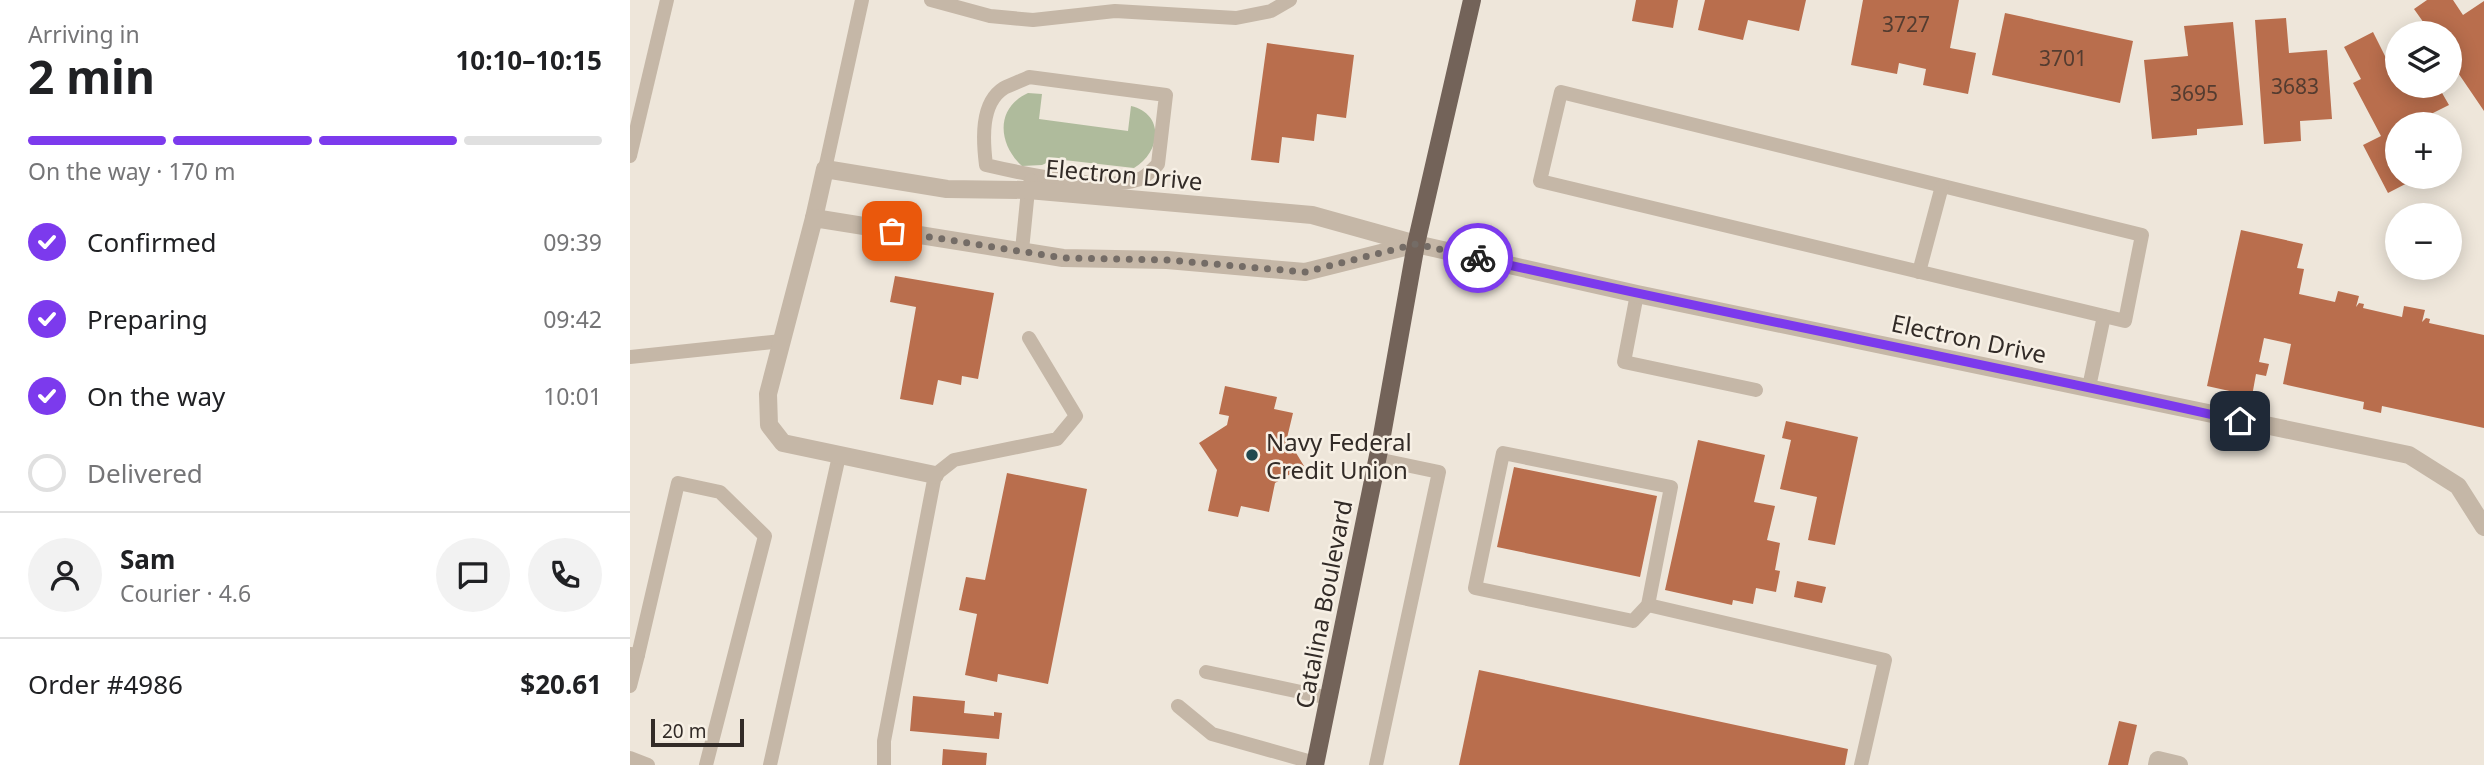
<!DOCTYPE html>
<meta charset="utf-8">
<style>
body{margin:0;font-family:"Noto Sans",sans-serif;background:#f2f2f2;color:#202124;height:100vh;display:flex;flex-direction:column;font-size:26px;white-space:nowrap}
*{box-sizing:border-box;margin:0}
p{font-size:23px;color:#757577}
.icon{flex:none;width:38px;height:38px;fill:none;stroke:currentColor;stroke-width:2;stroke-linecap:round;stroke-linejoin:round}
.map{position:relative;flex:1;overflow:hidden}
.side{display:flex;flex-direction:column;background:#fff;width:630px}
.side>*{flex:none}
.tools{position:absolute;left:1755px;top:21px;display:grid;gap:14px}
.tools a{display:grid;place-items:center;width:77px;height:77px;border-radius:50%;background:#fff;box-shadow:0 4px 18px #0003;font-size:35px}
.scale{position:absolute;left:21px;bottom:18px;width:93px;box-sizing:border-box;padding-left:7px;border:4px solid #322b27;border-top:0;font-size:19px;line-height:24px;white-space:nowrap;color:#322b27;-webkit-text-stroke:5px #f7f0e5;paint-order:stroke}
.pin{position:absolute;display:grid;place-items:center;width:60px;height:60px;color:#fff;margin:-30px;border-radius:14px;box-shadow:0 4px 10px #0006}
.courier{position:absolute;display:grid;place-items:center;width:70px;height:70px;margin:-35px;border:5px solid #7c3aed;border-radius:50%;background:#fff;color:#222;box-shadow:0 2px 9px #0007}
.headline em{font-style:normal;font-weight:700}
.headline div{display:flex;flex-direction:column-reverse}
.headline{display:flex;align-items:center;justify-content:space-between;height:119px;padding:0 28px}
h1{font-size:46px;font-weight:700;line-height:52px}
.bar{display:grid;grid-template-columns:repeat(4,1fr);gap:10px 7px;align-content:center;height:84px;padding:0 28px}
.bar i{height:9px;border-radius:5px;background:#e0e0e0}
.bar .current{background:#7c3aed}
.bar p{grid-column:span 4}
.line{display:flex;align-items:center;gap:18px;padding:0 28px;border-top:2px solid #e0e0e0}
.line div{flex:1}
.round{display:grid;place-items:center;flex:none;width:74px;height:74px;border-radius:37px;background:#f2f2f2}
ol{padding:0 28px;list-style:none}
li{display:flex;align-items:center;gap:21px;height:77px}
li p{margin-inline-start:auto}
li .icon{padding:7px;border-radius:50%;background:#7c3aed;color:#fff;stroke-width:4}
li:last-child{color:#757577}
li i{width:38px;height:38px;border:4px solid #e0e0e0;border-radius:50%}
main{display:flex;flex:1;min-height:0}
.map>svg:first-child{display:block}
.green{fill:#afbb9c}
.building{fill:#b96e4d}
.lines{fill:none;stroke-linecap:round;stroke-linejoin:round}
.lane{stroke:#c5b7a7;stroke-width:14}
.street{stroke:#c5b7a7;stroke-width:18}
.primary{stroke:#736359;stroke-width:18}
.done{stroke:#746c66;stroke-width:7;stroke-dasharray:0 12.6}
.route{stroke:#7c3aed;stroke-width:9}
.poi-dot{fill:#21494f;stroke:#f7f0e5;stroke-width:2.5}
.labels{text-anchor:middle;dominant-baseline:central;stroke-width:5;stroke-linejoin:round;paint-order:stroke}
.number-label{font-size:21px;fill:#543c30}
.street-label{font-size:24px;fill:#322b27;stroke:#f7f0e5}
.poi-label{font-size:24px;fill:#322b27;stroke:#f7f0e5;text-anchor:start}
</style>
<main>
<section class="side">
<div class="headline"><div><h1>2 min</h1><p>Arriving in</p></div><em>10:10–10:15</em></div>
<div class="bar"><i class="current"></i><i class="current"></i><i class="current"></i><i></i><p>On the way · 170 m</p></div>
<ol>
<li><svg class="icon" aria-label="check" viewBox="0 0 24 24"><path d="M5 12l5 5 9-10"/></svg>Confirmed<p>09:39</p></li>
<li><svg class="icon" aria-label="check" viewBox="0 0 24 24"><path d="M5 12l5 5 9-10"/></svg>Preparing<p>09:42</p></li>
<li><svg class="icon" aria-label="check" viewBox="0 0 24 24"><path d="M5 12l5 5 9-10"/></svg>On the way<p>10:01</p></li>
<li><i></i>Delivered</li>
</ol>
<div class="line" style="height:126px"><a class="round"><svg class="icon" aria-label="person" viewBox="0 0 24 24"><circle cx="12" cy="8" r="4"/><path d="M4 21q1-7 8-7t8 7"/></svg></a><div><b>Sam</b><p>Courier · 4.6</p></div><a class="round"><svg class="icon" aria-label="chat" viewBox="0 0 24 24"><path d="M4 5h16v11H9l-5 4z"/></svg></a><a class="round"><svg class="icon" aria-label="phone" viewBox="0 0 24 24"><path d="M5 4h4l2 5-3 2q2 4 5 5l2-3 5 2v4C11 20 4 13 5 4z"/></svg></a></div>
<div class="line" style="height:91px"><div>Order #4986</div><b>$20.61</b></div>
</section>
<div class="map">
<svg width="1854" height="765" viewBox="0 0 1854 765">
<rect width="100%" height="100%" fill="#eee6da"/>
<path class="green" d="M 398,93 L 412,94 L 409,119 L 498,131 L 501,106 C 535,114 531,152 504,168 L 425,159 L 412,165 L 392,166 C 368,144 365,108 398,93 Z"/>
<g class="building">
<path d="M 1006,0 L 1048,0 L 1043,28 L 1002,21 Z"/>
<path d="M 1075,0 L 1176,0 L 1169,31 L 1118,20 L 1113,40 L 1068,30 Z"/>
<path d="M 1233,0 L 1329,0 L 1320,48 L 1346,53 L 1338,94 L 1293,85 L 1296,69 L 1269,63 L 1267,74 L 1221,65 Z"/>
<path d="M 1797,0 L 1823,0 L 1833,15 L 1854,1 L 1854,111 L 1820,61 L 1820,33 L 1801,33 L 1784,9 Z"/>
<path d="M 1375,13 L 1503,41 L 1490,103 L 1362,75 Z"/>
<path d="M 1656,18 L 1659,53 L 1697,50 L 1702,119 L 1670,121 L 1671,141 L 1634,144 L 1625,20 Z"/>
<path d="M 1603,22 L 1613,125 L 1567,129 L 1567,135 L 1522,139 L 1514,60 L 1558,56 L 1554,26 Z"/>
<path d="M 1743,32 L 1758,62 L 1768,57 L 1768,86 L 1808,86 L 1819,105 L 1781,124 L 1768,124 L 1768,177 L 1789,177 L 1758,193 L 1733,145 L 1751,136 L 1723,83 L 1731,79 L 1714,47 Z"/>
<path d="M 637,43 L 724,55 L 716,118 L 687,114 L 684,141 L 652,137 L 649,163 L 621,160 Z"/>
<path d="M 1611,230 L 1673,244 L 1667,268 L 1674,269 L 1669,294 L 1705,302 L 1708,291 L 1729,296 L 1726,307 L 1729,303 L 1734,304 L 1733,308 L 1772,317 L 1774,306 L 1795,310 L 1792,322 L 1796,318 L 1800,319 L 1799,323 L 1854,335 L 1854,428 L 1752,406 L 1751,413 L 1733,409 L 1734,402 L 1653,384 L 1661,344 L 1634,338 L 1629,362 L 1639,364 L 1636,376 L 1626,374 L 1622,396 L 1577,386 Z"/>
<path d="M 265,276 L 364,293 L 348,379 L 332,376 L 331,385 L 308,380 L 303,405 L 270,399 L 286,307 L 260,302 Z"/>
<path d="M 595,386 L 647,397 L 644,409 L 663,413 L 657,438 L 674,466 L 645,483 L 639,512 L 611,506 L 608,517 L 578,511 L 587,470 L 569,443 L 597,425 L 599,416 L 589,414 Z"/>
<path d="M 1156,421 L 1228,437 L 1205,545 L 1178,540 L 1187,497 L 1150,489 L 1161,440 L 1152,438 Z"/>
<path d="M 1068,440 L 1135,455 L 1124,502 L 1145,506 L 1137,540 L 1150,543 L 1145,570 L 1150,571 L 1146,592 L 1126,588 L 1123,604 L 1103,600 L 1102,605 L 1035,590 Z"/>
<path d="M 884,467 L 1027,496 L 1010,577 L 867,547 Z"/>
<path d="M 377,473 L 457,489 L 418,684 L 368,674 L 367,682 L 335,675 L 347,614 L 329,610 L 336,577 L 355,580 Z"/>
<path d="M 1167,581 L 1196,587 L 1192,603 L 1164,597 Z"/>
<path d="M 849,670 L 1218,749 L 1215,765 L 829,765 Z"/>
<path d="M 283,696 L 335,701 L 334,713 L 364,716 L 364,712 L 372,713 L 369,739 L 280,731 Z"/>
<path d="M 1489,721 L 1507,725 L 1498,765 L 1478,765 Z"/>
<path d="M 313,749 L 357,753 L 356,765 L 312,765 Z"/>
</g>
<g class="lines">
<g class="lane">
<path d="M 301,0 L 360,16 L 403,20 L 485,11 L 606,18 L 641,11 L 660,0"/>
<path d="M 399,77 L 536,95 L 528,164 C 522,170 515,178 507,180 C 475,191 390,173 356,165 C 353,141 350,103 374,88 C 382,84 391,81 399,77 Z"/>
<path d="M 931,92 L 1512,235 L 1495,321 L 910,181 Z"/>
<path d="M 0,156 L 37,0"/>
<path d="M 195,169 L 232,0"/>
<path d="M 392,250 L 398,190 L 401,180"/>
<path d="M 1289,272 L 1312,186"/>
<path d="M 1007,294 L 994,362 L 1126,390"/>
<path d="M 0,357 L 152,341"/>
<path d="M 1459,387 L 1474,316"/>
<path d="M 873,453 L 1041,487 L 1018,605 L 1003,621 L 845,588 Z"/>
<path d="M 1018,605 L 1255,660 L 1231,765"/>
<path d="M 0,654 L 8,655 L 0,686"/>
<path d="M 8,655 L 48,483 L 90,492 L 135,536 L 76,765"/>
<path d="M 576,672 L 699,698"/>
<path d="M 548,706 L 582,734 L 685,763"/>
<path d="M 0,758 L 18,765"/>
<path d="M 140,765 L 209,456"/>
<path d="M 254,765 L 254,741 L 305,475 L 324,460 L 427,439 L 446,416 L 399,338"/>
<path d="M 746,765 L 809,472 L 747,459"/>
</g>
<g class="street">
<path d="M 184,218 L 195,169 L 317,189 L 398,190 L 682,215 L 786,244 L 1007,294 L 1779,455 L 1828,486 L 1854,527"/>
<path d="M 305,475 L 153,443 L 139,425 L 138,394 L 184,218 L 433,258 L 537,260 L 675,272 L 783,245"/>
<path d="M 1527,765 L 1528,760 L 1549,765"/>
</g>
<path class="primary" d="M 685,765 L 751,441 L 786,244 L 842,0"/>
</g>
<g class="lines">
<path class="done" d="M 262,231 L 433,258 L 537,260 L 675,272 L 786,244 L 848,258"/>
<path class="route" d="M 848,258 C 1101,316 1357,363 1610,421"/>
</g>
<circle class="poi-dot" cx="622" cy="455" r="7"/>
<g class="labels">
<g class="number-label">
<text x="1276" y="24">3727</text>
<text x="1433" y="58">3701</text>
<text x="1665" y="86">3683</text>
<text x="1564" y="93">3695</text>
</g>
<g class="street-label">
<text transform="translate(494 174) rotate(5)">Electron Drive</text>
<text transform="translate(1339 338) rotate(12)">Electron Drive</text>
<text transform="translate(693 604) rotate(-79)">Catalina Boulevard</text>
</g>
<g class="poi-label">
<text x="636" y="441">Navy Federal<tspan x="636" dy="28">Credit Union</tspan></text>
</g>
</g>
</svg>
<div class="tools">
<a><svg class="icon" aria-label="layers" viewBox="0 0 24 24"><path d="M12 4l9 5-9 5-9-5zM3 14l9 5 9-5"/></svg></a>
<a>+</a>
<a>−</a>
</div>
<div class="scale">20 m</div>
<div class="pin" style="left:262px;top:231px;background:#ea580c"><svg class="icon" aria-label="bag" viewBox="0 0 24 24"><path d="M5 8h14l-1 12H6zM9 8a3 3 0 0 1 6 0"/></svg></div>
<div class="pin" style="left:1610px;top:421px;background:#1f2937"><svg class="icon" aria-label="home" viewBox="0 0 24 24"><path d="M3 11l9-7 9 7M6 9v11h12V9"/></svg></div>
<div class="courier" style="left:848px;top:258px"><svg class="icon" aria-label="bike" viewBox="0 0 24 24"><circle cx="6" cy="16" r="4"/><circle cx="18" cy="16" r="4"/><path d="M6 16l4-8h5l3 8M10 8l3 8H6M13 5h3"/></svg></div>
</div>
</main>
